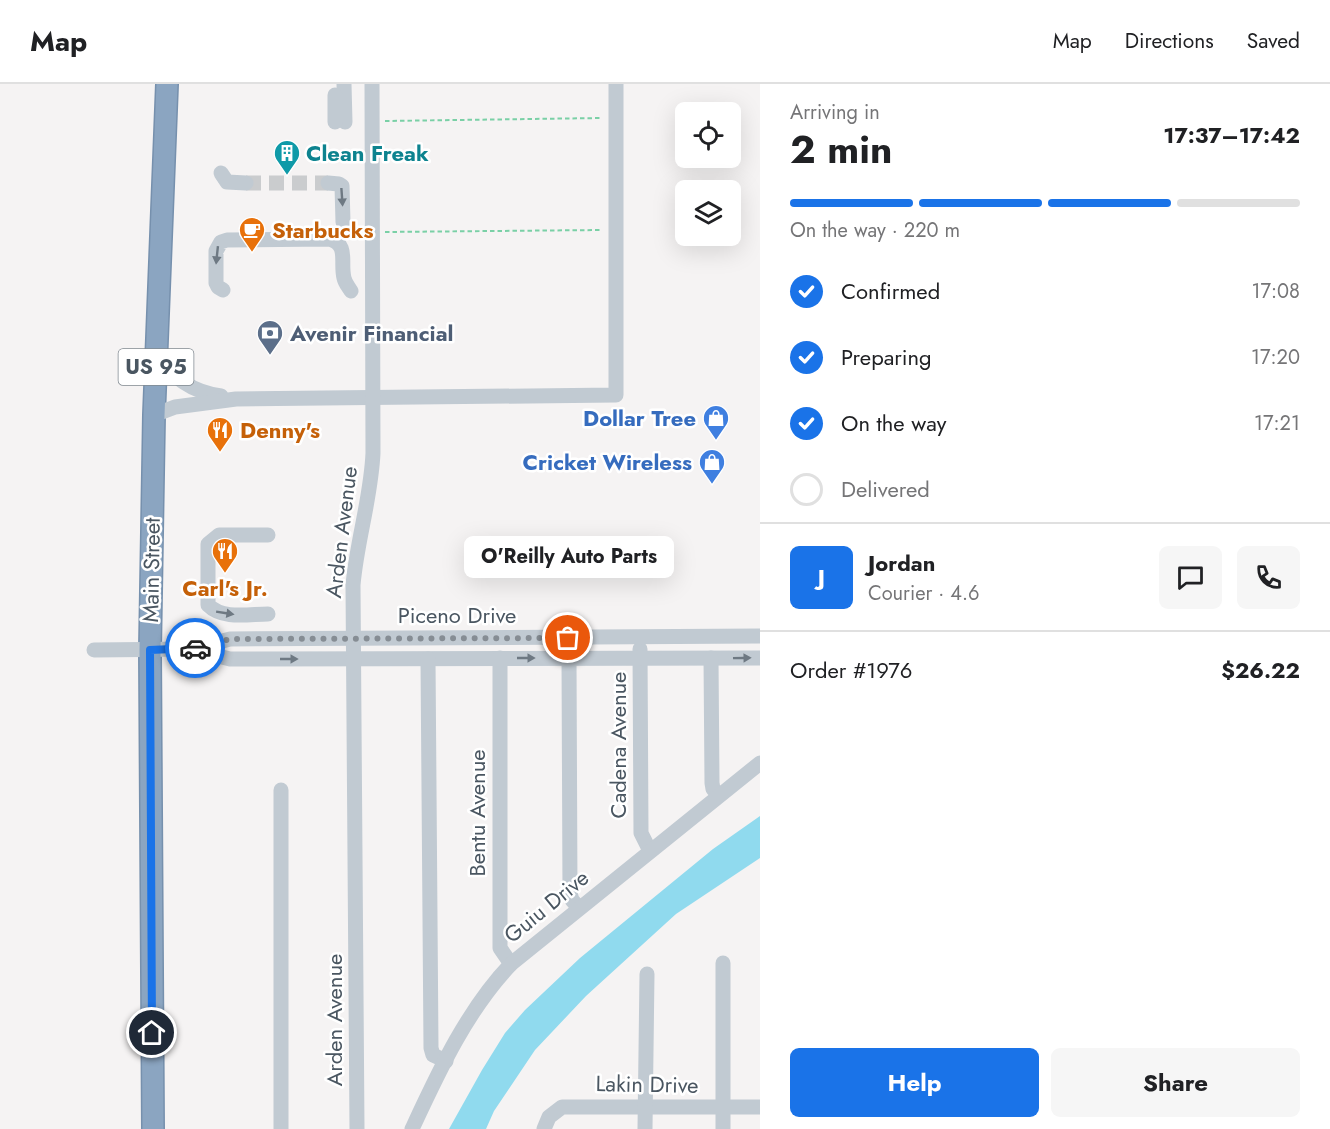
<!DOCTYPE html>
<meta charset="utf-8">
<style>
body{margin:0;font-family:Jost,sans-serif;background:#f6f6f6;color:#202124;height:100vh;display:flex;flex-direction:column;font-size:22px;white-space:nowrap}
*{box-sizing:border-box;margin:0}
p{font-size:20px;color:#757577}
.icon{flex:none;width:33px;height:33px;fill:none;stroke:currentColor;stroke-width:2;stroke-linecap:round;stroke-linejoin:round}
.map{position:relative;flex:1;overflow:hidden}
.sheet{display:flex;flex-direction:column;background:#fff;width:570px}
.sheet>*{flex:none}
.tools{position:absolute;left:675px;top:18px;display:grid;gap:12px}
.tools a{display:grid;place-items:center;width:66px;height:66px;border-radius:9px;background:#fff;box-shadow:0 6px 24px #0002;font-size:30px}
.pin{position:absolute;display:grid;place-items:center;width:51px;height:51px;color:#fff;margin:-26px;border:3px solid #fff;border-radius:50%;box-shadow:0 2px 6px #0007}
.courier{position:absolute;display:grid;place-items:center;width:60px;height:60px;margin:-30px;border:4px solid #1a73e8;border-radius:50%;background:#fff;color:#222;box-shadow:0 2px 8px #0007}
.bubble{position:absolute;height:42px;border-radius:9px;background:#fff;box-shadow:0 6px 24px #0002;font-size:20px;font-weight:700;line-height:42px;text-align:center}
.overview em{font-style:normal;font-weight:700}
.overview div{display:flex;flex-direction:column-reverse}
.overview{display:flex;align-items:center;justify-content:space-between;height:102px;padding:0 30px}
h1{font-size:39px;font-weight:700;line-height:45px}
.bar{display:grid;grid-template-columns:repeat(4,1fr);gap:9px 6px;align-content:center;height:72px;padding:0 30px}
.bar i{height:8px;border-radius:4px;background:#e0e0e0}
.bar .selected{background:#1a73e8}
.bar p{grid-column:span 4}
.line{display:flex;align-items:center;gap:15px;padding:0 30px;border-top:2px solid #e0e0e0}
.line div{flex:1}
.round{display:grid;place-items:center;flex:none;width:63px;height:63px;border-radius:9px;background:#f6f6f6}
ol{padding:0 30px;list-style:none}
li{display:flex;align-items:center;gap:18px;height:66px}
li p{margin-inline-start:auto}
li .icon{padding:6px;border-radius:50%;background:#1a73e8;color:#fff;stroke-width:4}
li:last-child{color:#757577}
li i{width:33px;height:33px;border:3px solid #e0e0e0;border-radius:50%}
.action{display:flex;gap:12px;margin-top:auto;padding:12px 30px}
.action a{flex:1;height:69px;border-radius:9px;background:#1a73e8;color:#fff;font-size:24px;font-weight:700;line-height:69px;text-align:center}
.action a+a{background:#f6f6f6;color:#202124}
header{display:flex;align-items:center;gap:36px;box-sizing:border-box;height:84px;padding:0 30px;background:#fff;border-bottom:2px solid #e0e0e0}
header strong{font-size:28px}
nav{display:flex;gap:33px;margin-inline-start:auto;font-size:21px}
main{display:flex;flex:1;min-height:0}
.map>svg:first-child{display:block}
.water{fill:#90daee}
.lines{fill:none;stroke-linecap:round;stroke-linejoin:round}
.minor-tunnel{stroke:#caccce;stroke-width:15;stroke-dasharray:15 8;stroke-linecap:butt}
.highway-casing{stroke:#7690ad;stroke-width:24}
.path{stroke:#7ad0a6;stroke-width:2;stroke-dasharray:4.5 3;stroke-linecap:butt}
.minor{stroke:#c1cad2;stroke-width:15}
.highway{stroke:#8ba5c1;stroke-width:21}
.oneway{fill:#6e7983}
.done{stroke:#868d94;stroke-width:6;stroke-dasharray:0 10.8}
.route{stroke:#1a73e8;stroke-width:8}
.labels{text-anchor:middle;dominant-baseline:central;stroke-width:5;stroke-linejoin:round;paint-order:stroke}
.shield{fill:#fff;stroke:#808990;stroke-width:1.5}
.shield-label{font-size:21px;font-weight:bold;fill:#4a5661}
.culture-label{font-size:22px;font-weight:bold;fill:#0d838f;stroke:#fff;text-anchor:start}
.food-label{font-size:22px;font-weight:bold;fill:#c56008;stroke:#fff;text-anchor:start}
.service-label{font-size:22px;font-weight:bold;fill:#4e5e75;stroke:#fff;text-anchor:start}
.shop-label{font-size:22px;font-weight:bold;fill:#366cbe;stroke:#fff;text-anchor:end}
.street-label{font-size:22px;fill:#4a5661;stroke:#fff}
</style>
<header>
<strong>Map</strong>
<nav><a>Map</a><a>Directions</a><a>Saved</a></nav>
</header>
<main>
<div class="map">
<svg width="760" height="1045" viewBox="0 0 760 1045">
<rect width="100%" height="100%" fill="#f5f3f3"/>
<path class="water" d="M 760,732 L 760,774 L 676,830 L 586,912 L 535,966 L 494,1027 L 486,1045 L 449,1045 L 482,986 L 505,949 L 525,926 L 580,874 L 713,765 Z"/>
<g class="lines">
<path class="minor-tunnel" d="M 246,99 L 328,99"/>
<g class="highway-casing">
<path id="highway" d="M 153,1045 L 150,566 L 154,331 L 167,0"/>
</g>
<g class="path">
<path d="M 385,37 L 601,34"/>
<path d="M 385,148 L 601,146"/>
</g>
<g class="minor">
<path d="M 344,0 L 345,38"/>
<path d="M 335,38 L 335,11"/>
<path d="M 221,89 L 227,98 L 246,99"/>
<path d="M 328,99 L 339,100 L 342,102 L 343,138"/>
<path d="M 223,206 L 218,203 L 216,199 L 216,167 L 221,158 L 227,156 L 330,155 C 349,161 340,178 344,194 C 345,199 348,202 351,207"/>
<path d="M 156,271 C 177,295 189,307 221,312"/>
<path d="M 154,331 L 175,323 L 236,315 L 616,311 L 616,0"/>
<path d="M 268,451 L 219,451 L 208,460 L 208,521 C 223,536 249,530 268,530"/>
<path d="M 640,565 L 641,749 L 650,767"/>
<path d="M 94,566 L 192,565 L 230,555 L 760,552"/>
<path d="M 194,566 L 230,575 L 760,574"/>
<path d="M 500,574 L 500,864 L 511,880"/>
<path d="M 569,574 L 570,809 L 572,816 L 579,824"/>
<path d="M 711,574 L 712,699 L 713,705 L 719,711"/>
<path d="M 428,575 L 431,964 L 433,971 L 446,977"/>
<path d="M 281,706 L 281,1045"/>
<path d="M 357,1045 L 353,501 C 357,456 371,414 373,369 L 372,0"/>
<path d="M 412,1045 C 439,987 467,926 511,880 L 760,679"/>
<path d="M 544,1045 L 549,1033 L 562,1023 L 760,1023"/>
<path d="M 645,1045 L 647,890"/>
<path d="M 723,1045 L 723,879"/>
</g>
<use href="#highway" class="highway"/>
</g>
<defs><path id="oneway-solid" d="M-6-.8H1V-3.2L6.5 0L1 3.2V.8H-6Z" transform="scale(1.5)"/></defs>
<g class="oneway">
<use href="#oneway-solid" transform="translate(342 113) rotate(86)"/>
<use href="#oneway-solid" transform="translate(217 171) rotate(96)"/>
<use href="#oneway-solid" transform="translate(225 529) rotate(9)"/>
<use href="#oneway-solid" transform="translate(526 574)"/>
<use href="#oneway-solid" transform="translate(742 574) rotate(-1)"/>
<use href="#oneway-solid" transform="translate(289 575)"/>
</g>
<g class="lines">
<path class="done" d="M 195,564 L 230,555 L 568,554"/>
<path class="route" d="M 152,949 L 150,566 L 195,564"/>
</g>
<defs>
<g id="building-pin" transform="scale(1.35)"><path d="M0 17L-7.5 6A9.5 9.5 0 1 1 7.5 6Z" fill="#0f9aa8" stroke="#fff"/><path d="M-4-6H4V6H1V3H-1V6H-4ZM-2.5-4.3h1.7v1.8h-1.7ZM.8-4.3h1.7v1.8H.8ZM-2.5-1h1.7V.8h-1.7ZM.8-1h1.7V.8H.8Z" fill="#fff"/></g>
<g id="cafe-pin" transform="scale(1.35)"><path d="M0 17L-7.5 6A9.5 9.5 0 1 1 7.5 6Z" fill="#e8710a" stroke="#fff"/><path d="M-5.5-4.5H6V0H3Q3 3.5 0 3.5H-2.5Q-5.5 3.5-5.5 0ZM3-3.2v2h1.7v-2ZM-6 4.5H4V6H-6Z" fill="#fff"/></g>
<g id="bank-pin" transform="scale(1.35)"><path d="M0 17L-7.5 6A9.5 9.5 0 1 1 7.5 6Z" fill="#5c6f8a" stroke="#fff"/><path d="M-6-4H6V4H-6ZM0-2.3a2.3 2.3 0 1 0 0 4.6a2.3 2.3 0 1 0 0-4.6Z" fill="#fff"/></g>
<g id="shop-pin" transform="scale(1.35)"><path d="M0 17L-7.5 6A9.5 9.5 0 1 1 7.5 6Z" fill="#3f7fe0" stroke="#fff"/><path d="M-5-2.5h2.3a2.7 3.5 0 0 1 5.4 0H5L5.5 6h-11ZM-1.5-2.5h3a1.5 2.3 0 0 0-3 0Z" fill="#fff"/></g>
<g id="restaurant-pin" transform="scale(1.35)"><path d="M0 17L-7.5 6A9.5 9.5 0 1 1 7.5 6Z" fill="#e8710a" stroke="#fff"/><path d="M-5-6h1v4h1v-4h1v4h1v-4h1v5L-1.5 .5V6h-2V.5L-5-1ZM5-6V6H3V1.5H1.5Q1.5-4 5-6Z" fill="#fff"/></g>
</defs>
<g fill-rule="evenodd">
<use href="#building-pin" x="287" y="69"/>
<use href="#cafe-pin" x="252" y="146"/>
<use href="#bank-pin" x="270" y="249"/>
<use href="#shop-pin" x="716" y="334"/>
<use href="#restaurant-pin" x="220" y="346"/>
<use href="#shop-pin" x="712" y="378"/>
<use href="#restaurant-pin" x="225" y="467"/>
</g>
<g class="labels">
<rect class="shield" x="118.5" y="265" width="75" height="36" rx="4.5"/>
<g class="shield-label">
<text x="156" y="283">US 95</text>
</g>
<g class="culture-label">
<text x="306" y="69">Clean Freak</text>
</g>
<g class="food-label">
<text x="272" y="146">Starbucks</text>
<text x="240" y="346">Denny's</text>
<text x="225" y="504" text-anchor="middle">Carl's Jr.</text>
</g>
<g class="service-label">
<text x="290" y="249">Avenir Financial</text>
</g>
<g class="shop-label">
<text x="696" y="334">Dollar Tree</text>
<text x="692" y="378">Cricket Wireless</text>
</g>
<g class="street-label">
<text transform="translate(341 448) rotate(-83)">Arden Avenue</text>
<text transform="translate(151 486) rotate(-89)">Main Street</text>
<text x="457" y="531">Piceno Drive</text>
<text transform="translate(618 661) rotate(-90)">Cadena Avenue</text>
<text transform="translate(477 729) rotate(-90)">Bentu Avenue</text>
<text transform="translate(546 822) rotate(-39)">Guiu Drive</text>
<text transform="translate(334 936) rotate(-90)">Arden Avenue</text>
<text transform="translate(647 1000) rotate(1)">Lakin Drive</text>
</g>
</g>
</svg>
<div class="tools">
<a><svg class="icon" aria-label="locate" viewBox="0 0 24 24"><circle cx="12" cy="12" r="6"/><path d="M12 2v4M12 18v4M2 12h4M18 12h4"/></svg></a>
<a><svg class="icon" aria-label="layers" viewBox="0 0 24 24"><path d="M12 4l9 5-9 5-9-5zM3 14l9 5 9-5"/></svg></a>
</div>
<div class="pin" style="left:568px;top:554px;background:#ea580c"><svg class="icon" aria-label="bag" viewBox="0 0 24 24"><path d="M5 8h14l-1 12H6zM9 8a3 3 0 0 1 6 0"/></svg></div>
<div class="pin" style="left:152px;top:949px;background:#1f2937"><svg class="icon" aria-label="home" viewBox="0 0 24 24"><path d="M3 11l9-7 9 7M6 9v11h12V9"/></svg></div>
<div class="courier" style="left:195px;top:564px"><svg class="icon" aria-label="car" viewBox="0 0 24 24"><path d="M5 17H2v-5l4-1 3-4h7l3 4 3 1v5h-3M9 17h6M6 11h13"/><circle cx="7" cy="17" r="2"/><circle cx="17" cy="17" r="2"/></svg></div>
<div class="bubble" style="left:464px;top:452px;width:210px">O'Reilly Auto Parts</div>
</div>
<section class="sheet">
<div class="overview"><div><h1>2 min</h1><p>Arriving in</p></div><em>17:37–17:42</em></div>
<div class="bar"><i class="selected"></i><i class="selected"></i><i class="selected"></i><i></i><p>On the way · 220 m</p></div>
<ol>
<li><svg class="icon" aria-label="check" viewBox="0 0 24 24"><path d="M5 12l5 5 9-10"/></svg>Confirmed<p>17:08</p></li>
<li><svg class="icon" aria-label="check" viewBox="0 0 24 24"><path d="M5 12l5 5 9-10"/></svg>Preparing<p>17:20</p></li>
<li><svg class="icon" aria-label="check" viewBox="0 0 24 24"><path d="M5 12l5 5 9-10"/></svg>On the way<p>17:21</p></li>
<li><i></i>Delivered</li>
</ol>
<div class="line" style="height:108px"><b class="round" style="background:#1a73e8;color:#fff">J</b><div><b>Jordan</b><p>Courier · 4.6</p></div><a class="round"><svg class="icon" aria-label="chat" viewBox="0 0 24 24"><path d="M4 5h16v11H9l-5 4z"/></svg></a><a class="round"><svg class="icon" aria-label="phone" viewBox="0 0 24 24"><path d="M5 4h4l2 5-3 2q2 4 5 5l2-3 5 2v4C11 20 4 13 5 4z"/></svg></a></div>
<div class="line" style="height:78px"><div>Order #1976</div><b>$26.22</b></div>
<div class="action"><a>Help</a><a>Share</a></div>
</section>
</main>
